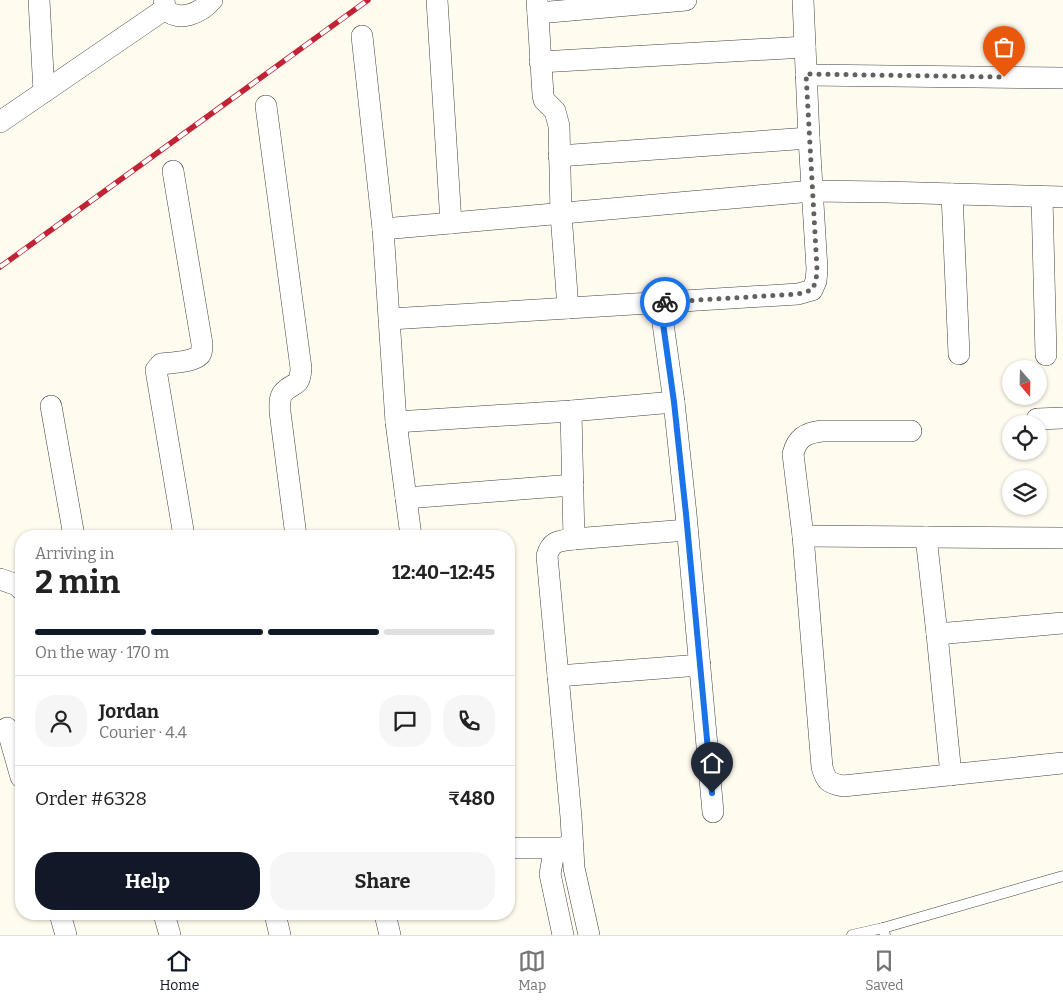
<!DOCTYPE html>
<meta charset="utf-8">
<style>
body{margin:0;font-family:Bitter,serif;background:#f6f6f6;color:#222;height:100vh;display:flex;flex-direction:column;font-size:19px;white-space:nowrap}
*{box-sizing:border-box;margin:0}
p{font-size:16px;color:#767676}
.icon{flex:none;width:28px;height:28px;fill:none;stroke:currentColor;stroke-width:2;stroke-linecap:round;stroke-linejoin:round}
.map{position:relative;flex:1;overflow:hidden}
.sheet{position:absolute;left:15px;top:530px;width:500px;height:390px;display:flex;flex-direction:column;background:#fff;border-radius:20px;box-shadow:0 1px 4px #0004}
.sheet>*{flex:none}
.needle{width:32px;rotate:160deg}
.tools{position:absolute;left:1002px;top:360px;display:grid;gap:10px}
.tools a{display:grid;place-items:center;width:45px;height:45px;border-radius:50%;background:#fff;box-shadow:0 1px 4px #0004;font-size:25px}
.pin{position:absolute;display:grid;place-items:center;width:42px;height:42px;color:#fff;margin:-51px -21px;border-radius:50% 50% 50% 0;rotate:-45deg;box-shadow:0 0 5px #0007}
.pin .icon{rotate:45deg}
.courier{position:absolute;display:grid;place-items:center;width:50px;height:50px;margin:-25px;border:4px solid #1a73e8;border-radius:50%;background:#fff;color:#222;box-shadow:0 1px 6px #0007}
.summary em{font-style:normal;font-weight:700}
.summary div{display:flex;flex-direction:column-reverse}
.summary{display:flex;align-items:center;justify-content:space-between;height:85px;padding:0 20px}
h1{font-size:32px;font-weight:700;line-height:38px}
.bar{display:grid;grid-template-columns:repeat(4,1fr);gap:8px 5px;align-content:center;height:60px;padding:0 20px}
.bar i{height:6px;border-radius:4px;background:#e0e0e0}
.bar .active{background:#111827}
.bar p{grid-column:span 4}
.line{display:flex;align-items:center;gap:12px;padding:0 20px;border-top:1px solid #e0e0e0}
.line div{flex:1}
.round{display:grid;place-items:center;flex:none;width:52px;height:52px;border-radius:20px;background:#f6f6f6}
.cta{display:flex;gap:10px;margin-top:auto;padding:10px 20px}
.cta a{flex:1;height:58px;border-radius:20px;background:#111827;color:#fff;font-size:20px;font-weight:700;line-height:58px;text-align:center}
.cta a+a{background:#f6f6f6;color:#222}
.dock{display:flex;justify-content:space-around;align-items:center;height:70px;border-top:1px solid #e0e0e0;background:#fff;font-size:14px;color:#767676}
.dock a{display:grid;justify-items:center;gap:2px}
.dock .active{color:#111827}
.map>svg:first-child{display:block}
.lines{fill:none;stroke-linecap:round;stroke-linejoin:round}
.service-casing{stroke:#414141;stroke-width:11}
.minor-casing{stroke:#414141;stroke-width:22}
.service{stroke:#fff;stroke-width:10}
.minor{stroke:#fff;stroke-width:21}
.rail-casing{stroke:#c02434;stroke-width:5.5}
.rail{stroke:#fff;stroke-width:4;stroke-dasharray:11;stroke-linecap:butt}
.done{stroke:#62615d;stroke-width:5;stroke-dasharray:0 9}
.route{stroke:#1a73e8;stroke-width:6}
</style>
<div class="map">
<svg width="1063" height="935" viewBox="0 0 1063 935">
<rect width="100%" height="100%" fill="#fffbef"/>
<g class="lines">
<g class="service-casing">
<g id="service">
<path d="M 852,935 L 883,928"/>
<path d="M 885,935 L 883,928 L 1063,876"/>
</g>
</g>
<g class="minor-casing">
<g id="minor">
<path d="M 39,0 L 44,92"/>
<path d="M 164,0 L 165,9 C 179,23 201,13 212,0"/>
<path d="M 437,0 L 451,223"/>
<path d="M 537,0 L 543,95 L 544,100 L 555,111 L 559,126 L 561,214 L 568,308"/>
<path d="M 538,13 L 686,0"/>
<path d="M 362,36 L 383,229 L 396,422 L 411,536"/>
<path d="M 540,62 L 805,47"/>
<path d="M 806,75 L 1063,78"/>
<path d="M 266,106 L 301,368 C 300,389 293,381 283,393 C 279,398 280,406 280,412 L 296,536"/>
<path d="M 0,122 L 165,9"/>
<path d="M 559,156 L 809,138"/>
<path d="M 173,171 L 202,344 C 202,346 202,351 201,353 C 198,362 170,363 161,364 L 156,370 L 184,536"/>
<path d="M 952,194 L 959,354"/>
<path d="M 1042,197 L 1046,355"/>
<path d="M 383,229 L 812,191 L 885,192 L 1063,197"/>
<path d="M 660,302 L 674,402 L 686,514 L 713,812"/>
<path d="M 390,319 L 798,294 L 812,290 L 816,281 L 817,269 L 809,138 L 803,0"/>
<path d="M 51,406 L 74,536"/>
<path d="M 571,411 L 574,539 C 560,541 551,540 547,556 L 571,817 L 574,868 L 589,935"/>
<path d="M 1037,419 L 1063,418"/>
<path d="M 396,422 L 571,411 L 674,402"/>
<path d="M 911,431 L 822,431 C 805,433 797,438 793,454 L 803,536 L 822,767 C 826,781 828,783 843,786 L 1063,763"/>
<path d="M 406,498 L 573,485"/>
<path d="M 803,536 L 1063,538"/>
<path d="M 926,537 L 937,634 L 951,775"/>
<path d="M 574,539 L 687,530"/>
<path d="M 0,579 L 17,585 L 21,589"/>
<path d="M 937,634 L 1063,623"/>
<path d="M 558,676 L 700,665"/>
<path d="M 7,728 L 21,777"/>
<path d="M 509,848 L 564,848"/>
<path d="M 60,914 L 66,935"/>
<path d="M 164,914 L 170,935"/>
<path d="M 275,914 L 280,935"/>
<path d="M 385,914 L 390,935"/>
<path d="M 563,935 L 550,874 L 553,857 L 572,842"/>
</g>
</g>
<use href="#service" class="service"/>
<use href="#minor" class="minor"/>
<g class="rail-casing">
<path id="rail" d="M 0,267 L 368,0"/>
</g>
<use href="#rail" class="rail"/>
</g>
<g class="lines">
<path class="done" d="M 665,302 L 798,294 L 812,290 L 816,281 L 817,269 L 806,74 L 1004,77"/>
<path class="route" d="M 665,302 L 660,302 L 674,402 L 686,514 L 712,793"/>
</g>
</svg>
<div class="tools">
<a><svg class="needle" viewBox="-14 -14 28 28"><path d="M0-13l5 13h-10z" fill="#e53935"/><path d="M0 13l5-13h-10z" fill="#767676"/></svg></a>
<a><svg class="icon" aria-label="locate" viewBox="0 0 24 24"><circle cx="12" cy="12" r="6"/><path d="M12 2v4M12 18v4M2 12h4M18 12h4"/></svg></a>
<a><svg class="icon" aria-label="layers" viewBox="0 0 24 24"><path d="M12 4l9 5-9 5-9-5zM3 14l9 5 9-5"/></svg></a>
</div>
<div class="pin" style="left:1004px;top:77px;background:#ea580c"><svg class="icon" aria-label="bag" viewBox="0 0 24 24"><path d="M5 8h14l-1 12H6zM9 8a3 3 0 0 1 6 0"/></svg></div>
<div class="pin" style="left:712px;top:793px;background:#1f2937"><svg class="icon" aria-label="home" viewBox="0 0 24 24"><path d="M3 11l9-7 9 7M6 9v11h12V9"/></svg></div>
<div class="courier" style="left:665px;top:302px"><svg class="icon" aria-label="bike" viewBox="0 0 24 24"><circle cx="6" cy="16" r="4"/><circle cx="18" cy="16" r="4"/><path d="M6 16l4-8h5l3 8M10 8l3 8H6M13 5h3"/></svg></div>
<section class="sheet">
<div class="summary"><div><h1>2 min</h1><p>Arriving in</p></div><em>12:40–12:45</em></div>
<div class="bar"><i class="active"></i><i class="active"></i><i class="active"></i><i></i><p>On the way · 170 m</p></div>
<div class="line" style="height:90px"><a class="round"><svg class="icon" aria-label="person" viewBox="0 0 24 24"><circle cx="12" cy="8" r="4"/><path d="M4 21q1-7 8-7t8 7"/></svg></a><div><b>Jordan</b><p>Courier · 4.4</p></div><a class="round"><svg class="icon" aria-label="chat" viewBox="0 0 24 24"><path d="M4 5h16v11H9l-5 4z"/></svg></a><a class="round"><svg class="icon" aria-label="phone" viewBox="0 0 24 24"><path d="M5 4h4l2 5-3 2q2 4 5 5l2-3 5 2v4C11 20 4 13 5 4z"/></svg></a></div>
<div class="line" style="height:65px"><div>Order #6328</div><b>₹480</b></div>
<div class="cta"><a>Help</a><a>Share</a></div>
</section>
</div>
<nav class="dock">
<a class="active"><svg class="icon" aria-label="home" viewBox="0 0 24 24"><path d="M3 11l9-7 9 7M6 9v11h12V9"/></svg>Home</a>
<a><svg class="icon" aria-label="map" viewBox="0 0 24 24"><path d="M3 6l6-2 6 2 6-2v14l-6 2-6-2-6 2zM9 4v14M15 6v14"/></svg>Map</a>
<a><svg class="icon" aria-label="saved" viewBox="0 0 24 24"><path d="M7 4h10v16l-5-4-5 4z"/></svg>Saved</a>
</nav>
